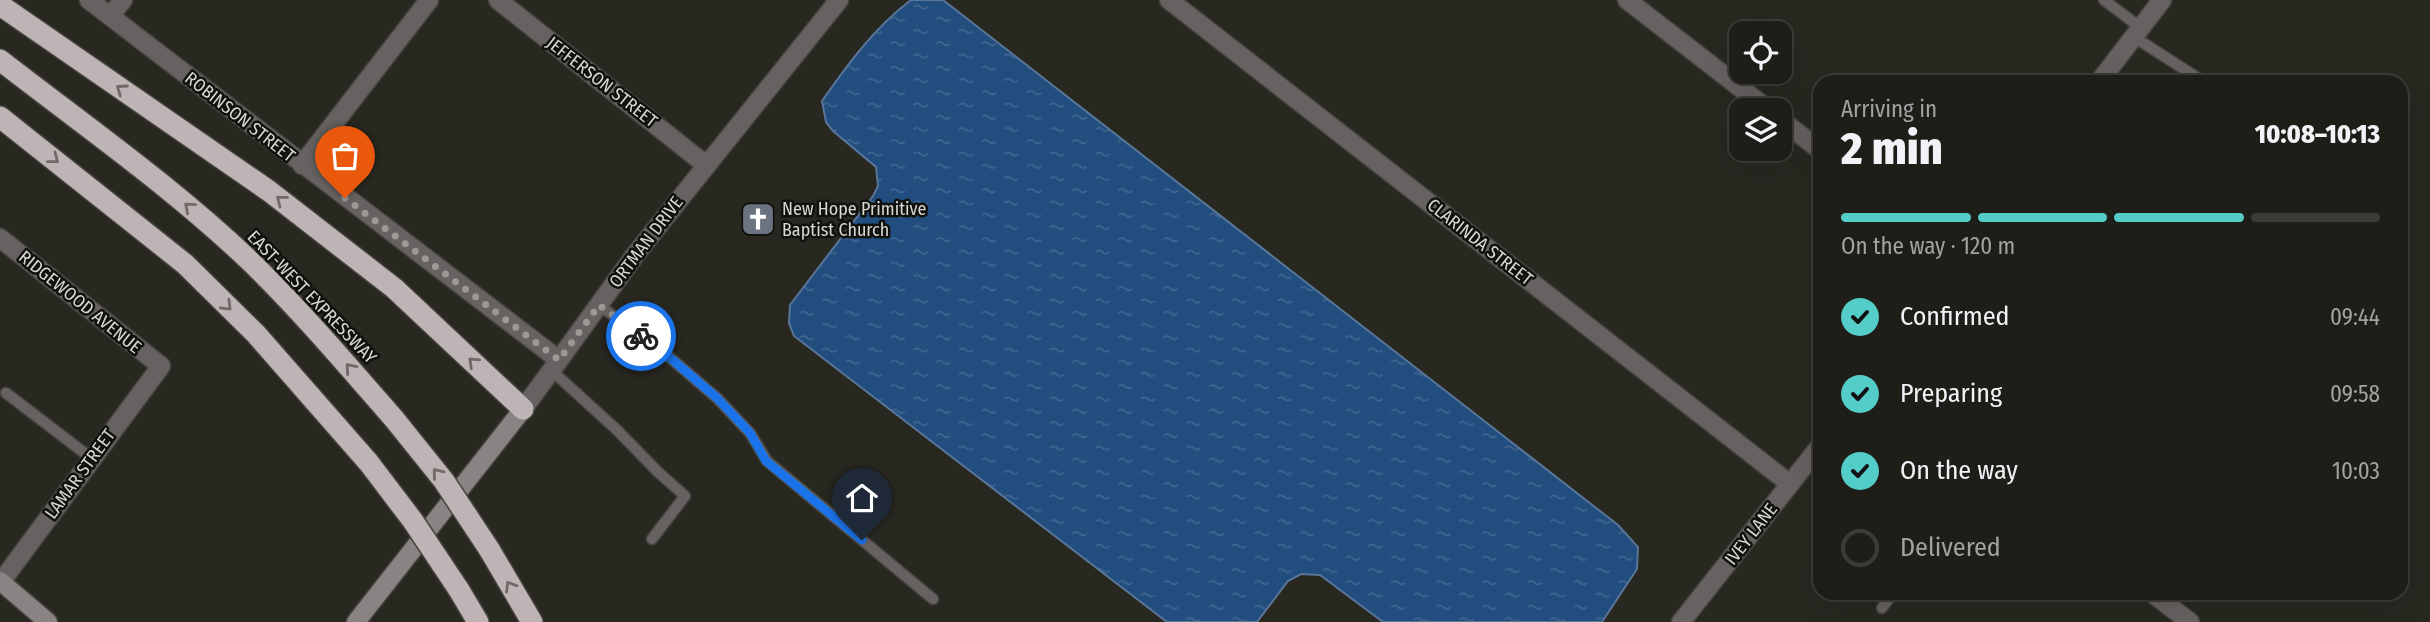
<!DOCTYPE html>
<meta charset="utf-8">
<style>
body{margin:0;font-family:"Fira Sans Condensed",sans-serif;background:#2b2a25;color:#f1f3f6;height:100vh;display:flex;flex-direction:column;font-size:26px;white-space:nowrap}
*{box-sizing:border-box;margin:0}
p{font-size:23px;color:#a1a2a2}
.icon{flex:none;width:38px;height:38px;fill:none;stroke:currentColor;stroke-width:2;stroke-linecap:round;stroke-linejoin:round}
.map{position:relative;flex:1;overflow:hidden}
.panel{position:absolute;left:1813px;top:75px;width:595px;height:525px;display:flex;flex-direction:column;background:#1e1d18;border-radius:21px;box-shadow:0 7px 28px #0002,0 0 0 2px #3c3b37}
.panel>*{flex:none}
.fabs{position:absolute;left:1729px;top:21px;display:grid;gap:14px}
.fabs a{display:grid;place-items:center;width:63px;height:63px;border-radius:14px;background:#1e1d18;box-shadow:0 7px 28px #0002,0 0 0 2px #3c3b37;font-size:35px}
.pin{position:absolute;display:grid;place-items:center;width:60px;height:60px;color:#fff;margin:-72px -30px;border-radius:50% 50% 50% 0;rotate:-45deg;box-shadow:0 0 7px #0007}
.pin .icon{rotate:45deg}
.courier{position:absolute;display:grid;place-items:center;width:70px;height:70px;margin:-35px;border:5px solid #1a73e8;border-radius:50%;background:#fff;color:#222;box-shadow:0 2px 9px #0007}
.overview em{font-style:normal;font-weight:800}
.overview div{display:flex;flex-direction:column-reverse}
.overview{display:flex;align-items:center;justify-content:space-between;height:119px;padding:0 28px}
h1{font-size:46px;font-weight:800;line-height:52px}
.bar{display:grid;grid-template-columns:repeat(4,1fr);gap:10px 7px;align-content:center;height:84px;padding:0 28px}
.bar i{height:9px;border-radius:5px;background:#3c3b37}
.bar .active{background:#54cdc8}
.bar p{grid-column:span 4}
ol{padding:0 28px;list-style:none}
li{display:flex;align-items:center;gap:21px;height:77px}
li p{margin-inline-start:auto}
li .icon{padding:7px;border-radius:50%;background:#54cdc8;color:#111;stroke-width:4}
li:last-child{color:#a1a2a2}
li i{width:38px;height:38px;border:4px solid #3c3b37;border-radius:50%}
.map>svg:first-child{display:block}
.water{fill:url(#water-ripples);stroke:#597698;stroke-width:2}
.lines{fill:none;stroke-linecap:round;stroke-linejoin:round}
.service-casing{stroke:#44433d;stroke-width:13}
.minor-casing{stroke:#44433d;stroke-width:21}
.tertiary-casing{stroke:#44433d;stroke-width:21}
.secondary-casing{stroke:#44433d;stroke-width:21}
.motorway-casing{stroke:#44433d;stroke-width:24}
.service{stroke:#666262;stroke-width:10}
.minor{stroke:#666262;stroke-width:18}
.tertiary{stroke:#666262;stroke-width:18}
.secondary{stroke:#8a8384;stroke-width:18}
.motorway{stroke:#beb3b5;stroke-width:21}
.motorway-bridge-casing{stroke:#44433d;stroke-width:24;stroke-linecap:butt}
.motorway-bridge{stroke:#beb3b5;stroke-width:21}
.oneway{stroke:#706a69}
.done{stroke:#9a9994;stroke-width:7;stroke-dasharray:0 12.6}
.route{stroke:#1a73e8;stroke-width:9}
.labels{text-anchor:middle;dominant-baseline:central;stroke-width:5;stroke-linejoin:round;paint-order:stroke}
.street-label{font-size:18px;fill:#d8d7d3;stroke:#10100d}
.poi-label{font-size:18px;fill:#d8d7d3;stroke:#10100d;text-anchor:start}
</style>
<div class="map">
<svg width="2430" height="622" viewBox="0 0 2430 622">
<defs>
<pattern id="water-ripples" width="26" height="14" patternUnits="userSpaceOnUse" patternTransform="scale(1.75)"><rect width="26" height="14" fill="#224d7f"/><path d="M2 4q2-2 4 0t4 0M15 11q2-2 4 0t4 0" fill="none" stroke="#416690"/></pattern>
</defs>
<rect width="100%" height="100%" fill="#282720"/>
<path class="water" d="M 911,0 L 943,0 L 1618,525 L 1638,547 L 1637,569 L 1602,622 L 1383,622 L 1320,575 L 1301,574 L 1288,581 L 1257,622 L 1167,622 L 794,336 L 789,323 L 790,305 L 873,196 L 878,186 L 876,167 L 833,131 L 826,122 L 822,101 C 848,64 874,28 911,0 Z"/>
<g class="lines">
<g class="service-casing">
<g id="service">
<path d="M 2104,0 L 2141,28"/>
<path d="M 2134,37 L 2204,82"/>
<path d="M 599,305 L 668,356 L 717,398 L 750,433 L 767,461 L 933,599"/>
<path d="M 551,370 L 616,429 L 658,472 L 685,496 L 652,539"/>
<path d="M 6,393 L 91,458"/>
<path d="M 1882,608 L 1893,593"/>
</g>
</g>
<g class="minor-casing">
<g id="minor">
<path d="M 498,0 L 706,165"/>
<path d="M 1169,0 L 1790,484"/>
<path d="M 1627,0 L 1769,110"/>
<path d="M 110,16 L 123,0"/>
<path d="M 1780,119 L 1820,150"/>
<path d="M 302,165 L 429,0"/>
<path d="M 0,238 L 161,366 L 1,582"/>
<path d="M 559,360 L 635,255 L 839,0"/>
<path d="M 2152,593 L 2190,622"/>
</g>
</g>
<g class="tertiary-casing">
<g id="tertiary">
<path d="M 89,0 L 559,360 L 523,409"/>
<path d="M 2099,82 L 2162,0"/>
<path d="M 1681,622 L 1820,446"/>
</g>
</g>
<g class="secondary-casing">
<g id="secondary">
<path d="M 0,581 L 48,622"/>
<path d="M 356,622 L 523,409"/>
</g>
</g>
<g class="motorway-casing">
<g id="motorway">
<path d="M 0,5 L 269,191 L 394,288 L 523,409"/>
<path d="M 0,60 C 85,126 174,188 252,263 C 302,312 348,366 395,420"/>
<path d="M 0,117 L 185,264 L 256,334 L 369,463"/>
<path d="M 489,549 L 532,622"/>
<path d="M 459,590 L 478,622"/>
</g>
</g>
<use href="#service" class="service"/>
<use href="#minor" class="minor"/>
<use href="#tertiary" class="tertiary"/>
<use href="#secondary" class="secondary"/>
<use href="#motorway" class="motorway"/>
<g class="motorway-bridge-casing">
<g id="motorway-bridge">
<path d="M 395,420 L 444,481 L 489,549"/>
<path d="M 369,463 L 413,521 L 459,590"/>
</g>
</g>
<use href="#motorway-bridge" class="motorway-bridge"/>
</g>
<defs><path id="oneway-chevron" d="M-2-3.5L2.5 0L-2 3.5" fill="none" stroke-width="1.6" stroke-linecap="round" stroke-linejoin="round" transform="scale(1.75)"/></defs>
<g class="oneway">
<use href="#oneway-chevron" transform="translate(121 89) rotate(-145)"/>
<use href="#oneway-chevron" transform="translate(54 159) rotate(38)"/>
<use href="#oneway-chevron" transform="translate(281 200) rotate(-142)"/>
<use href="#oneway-chevron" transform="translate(189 207) rotate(-139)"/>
<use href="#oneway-chevron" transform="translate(227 306) rotate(45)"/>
<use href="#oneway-chevron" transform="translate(473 362) rotate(-137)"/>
<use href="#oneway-chevron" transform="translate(350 368) rotate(-131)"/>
<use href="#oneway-chevron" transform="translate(437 473) rotate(-129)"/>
<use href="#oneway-chevron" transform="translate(510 586) rotate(-121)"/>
</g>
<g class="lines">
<path class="done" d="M 345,198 L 559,360 L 599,305 L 641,336"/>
<path class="route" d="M 641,336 L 668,356 L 717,398 L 750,433 L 766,461 L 862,540"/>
</g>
<defs>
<g id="church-square" transform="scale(1.75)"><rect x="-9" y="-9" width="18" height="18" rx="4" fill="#6b7280" stroke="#10100d"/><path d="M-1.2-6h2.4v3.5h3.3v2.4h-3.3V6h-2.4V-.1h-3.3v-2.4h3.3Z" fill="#fff"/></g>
</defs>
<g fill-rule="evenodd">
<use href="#church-square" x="758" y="219"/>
</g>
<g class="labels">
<g class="street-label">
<text transform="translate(602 82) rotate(38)">JEFFERSON STREET</text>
<text transform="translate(240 117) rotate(38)">ROBINSON STREET</text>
<text transform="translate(646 242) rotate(-53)">ORTMAN DRIVE</text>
<text transform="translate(1480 242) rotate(38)">CLARINDA STREET</text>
<text transform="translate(312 297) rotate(46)">EAST-WEST EXPRESSWAY</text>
<text transform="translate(80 302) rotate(39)">RIDGEWOOD AVENUE</text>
<text transform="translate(80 474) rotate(-54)">LAMAR STREET</text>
<text transform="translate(1751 534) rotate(-52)">IVEY LANE</text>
</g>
<g class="poi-label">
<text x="782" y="209">New Hope Primitive<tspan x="782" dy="21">Baptist Church</tspan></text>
</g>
</g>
</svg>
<div class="fabs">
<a><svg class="icon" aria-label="locate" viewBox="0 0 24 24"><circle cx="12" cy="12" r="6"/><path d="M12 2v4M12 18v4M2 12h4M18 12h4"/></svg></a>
<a><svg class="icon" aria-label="layers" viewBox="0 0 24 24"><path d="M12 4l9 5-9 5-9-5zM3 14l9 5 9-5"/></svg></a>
</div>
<div class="pin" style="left:345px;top:198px;background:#ea580c"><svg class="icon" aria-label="bag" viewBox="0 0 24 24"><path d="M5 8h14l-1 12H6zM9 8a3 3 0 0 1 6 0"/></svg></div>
<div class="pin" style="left:862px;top:540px;background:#1f2937"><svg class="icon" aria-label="home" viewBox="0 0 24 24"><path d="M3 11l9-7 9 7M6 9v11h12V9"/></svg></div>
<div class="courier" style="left:641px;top:336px"><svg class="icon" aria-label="bike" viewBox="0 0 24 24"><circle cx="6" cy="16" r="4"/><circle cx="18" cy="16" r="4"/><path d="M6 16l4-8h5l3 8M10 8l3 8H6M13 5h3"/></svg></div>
<section class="panel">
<div class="overview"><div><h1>2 min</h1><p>Arriving in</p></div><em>10:08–10:13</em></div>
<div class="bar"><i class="active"></i><i class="active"></i><i class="active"></i><i></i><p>On the way · 120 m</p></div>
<ol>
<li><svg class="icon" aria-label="check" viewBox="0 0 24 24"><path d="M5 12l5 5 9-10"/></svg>Confirmed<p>09:44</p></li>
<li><svg class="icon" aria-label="check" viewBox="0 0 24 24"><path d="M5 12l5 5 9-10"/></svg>Preparing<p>09:58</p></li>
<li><svg class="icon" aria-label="check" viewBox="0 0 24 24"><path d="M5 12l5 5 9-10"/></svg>On the way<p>10:03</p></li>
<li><i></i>Delivered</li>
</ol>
</section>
</div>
